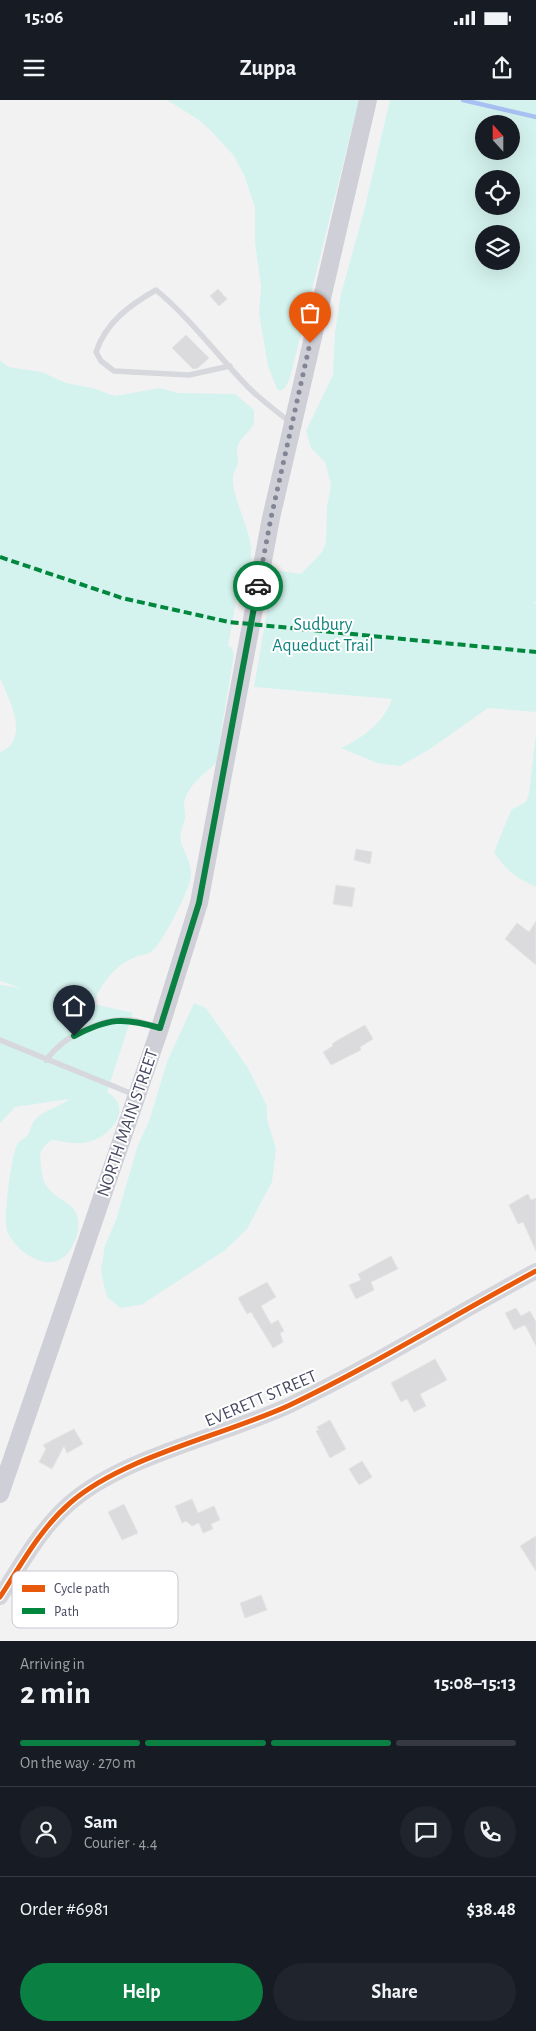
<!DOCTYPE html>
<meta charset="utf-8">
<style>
body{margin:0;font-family:"Alegreya Sans",sans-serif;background:#20242c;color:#f1f3f6;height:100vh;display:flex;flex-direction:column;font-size:19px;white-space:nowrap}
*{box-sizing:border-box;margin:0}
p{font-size:16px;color:#9ea1a6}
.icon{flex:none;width:28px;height:28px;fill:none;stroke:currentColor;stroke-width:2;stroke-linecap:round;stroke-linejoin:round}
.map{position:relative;height:1541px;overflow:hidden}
.panel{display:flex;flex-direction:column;background:#171b24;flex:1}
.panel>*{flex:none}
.needle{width:32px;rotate:339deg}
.controls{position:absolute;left:475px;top:15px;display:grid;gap:10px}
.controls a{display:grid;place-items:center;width:45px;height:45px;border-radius:50%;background:#171b24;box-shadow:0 5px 20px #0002;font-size:25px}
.pin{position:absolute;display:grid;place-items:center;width:42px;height:42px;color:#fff;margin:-51px -21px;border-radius:50% 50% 50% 0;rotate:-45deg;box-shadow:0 0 5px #0007}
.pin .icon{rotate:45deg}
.courier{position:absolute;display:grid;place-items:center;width:50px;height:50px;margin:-25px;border:4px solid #0b8043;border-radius:50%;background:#fff;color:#222;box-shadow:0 1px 6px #0007}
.headline em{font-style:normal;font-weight:700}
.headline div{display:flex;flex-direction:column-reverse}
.headline{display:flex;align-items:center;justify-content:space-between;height:85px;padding:0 20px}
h1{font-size:32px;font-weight:700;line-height:38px}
.bar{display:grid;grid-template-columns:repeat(4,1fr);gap:8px 5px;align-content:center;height:60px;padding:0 20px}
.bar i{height:6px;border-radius:4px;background:#363941}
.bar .selected{background:#0b8043}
.bar p{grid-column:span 4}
.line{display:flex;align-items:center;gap:12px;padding:0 20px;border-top:1px solid #363941}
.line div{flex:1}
.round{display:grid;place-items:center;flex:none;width:52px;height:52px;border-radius:26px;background:#20242c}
.action{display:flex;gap:10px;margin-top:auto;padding:10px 20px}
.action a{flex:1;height:58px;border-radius:30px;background:#0b8043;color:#fff;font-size:20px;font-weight:700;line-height:58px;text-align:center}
.action a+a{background:#20242c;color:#f1f3f6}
.status{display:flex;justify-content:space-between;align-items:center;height:35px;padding:0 25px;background:#171b24;direction:ltr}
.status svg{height:14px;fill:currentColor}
header{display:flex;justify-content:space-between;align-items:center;height:65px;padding:0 20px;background:#171b24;font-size:22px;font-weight:700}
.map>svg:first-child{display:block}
.green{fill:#d5f3ee;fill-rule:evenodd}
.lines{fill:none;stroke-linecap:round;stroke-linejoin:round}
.stream{stroke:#a7c1f3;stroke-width:4.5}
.building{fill:#dbdbde;stroke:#e4e4e5}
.lane{stroke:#d7d8dd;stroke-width:5.5}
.secondary{stroke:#d4d5da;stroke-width:16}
.primary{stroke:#cecfd7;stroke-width:18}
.quiet{stroke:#00873e;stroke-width:4;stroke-dasharray:8 4;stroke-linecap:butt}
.cycleway-casing{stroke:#fff;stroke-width:8}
.cycleway{stroke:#e8590c;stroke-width:5}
.done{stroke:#838494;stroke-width:5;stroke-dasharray:0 9}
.route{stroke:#0b8043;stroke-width:6}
.labels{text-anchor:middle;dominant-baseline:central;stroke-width:4;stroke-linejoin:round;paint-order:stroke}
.park-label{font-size:18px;fill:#0f847e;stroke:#fff}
.street-label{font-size:18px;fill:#474961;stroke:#fff}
.key{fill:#fff;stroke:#c8c8d0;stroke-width:1}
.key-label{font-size:14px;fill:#474961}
</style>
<div class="status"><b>15:06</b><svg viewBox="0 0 49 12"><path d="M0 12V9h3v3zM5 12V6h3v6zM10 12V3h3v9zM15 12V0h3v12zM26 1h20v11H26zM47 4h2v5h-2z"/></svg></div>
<header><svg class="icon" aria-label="menu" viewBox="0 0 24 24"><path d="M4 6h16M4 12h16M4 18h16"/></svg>Zuppa<svg class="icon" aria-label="share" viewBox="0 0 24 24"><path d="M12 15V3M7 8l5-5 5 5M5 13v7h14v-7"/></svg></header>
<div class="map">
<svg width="536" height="1541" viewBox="0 0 536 1541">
<rect width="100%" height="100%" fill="#f3f2f2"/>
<g class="green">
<path d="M 167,0 L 359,0 L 290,278 L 285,288 L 281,291 L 277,289 L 268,266 L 259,213 L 261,187 L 255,143 L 255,107 L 244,75 L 234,56 L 211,31 L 199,20 Z"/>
<path d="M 390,0 L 536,0 L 536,501 L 534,504 L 536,504 L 536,612 L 488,608 L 430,649 L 400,666 L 377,663 L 341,648 C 363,638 384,622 392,599 L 254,587 L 274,470 L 301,474 L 322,452 L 326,442 L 327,407 L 331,385 L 325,362 L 311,348 L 306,331 L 333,275 L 335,232 L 341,194 L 364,111 ZM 484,24 L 511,24 L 511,51 L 484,51 ZM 484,79 L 511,79 L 511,106 L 484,106 ZM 484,134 L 511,134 L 511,161 L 484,161 Z"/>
<path d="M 0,260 L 8,267 L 42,272 L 66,283 L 92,288 L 115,296 L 160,288 L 178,293 L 235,294 L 254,310 L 254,324 C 250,331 241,338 238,345 C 235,351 239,357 238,363 C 237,368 233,373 233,378 C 233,411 269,452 240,479 L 228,546 L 231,547 L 234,554 L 216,663 C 204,675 187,685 184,704 C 184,709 186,714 185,719 C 183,728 178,736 182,745 C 187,759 195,768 189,784 C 185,797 162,844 152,851 C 147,855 137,855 131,859 C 115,866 98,887 94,904 L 133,913 L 107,992 C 137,1009 106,1042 82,1043 C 72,1044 61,1041 51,1040 C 41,1049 39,1052 41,1065 C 42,1074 42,1081 49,1089 C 56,1098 69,1102 75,1111 C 83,1124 76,1144 67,1154 C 48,1175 15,1151 7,1131 C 3,1120 11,1056 17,1045 C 19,1040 25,1039 28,1035 C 30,1031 31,1025 34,1021 C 42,1010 59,1008 69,999 L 15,1007 L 0,1023 L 0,885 L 21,888 L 0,881 L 0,653 C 3,650 7,649 10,646 C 25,627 8,597 0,578 Z"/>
<path d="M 536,634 L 536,787 C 518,779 504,769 494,752 L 511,710 L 526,702 L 529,693 Z"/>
<path d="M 194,903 L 206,908 L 248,968 L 267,1006 L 267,1019 L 276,1049 L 272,1082 L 247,1129 L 224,1151 L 141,1205 L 120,1208 L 107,1197 L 104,1186 L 101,1170 L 105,1145 L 116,1120 L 138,1045 L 149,1021 L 167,962 Z"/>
</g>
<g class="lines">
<path class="stream" d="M 463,0 L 536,17"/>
</g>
<g class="building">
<path d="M 218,189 L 227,199 L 219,206 L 210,196 Z"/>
<path d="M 186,235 L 209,258 L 198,268 L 193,269 L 172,248 Z"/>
<path d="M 356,749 L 372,752 L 370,764 L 354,760 Z"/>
<path d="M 336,785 L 355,788 L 352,807 L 333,804 Z"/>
<path d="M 536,821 L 536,865 L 505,839 L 517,823 L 529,832 Z"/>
<path d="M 365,925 L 373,939 L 360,947 L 361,950 L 331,965 L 323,952 L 333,946 L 332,944 L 338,940 Z"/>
<path d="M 528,1094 L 531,1100 L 536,1098 L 536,1151 L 523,1122 L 518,1124 L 509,1105 Z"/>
<path d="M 391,1156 L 398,1169 L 371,1182 L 374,1190 L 356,1199 L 349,1185 L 361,1180 L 358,1174 Z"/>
<path d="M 267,1182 L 276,1197 L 261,1206 L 271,1224 L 278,1220 L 284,1231 L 280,1233 L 283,1242 L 273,1248 L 251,1212 L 247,1214 L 238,1198 Z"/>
<path d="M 516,1208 L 521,1216 L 530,1211 L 536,1222 L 536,1246 L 525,1225 L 514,1230 L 505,1213 Z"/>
<path d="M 435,1259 L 447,1280 L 420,1294 L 426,1306 L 414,1312 L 407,1299 L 401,1302 L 391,1283 Z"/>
<path d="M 330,1320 L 346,1349 L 330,1358 L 316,1331 L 319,1330 L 317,1327 Z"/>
<path d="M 74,1329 L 83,1344 L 67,1353 L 64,1346 L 52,1369 L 39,1362 L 46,1349 L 43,1345 Z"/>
<path d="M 362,1361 L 372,1377 L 359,1385 L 349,1369 Z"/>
<path d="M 192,1399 L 198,1413 L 214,1406 L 220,1420 L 211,1424 L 213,1429 L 203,1433 L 199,1423 L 192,1426 L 186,1421 L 182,1423 L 175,1406 Z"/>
<path d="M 124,1404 L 138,1433 L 122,1440 L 108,1412 Z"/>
<path d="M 536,1436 L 536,1471 L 520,1446 Z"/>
<path d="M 261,1495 L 267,1510 L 245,1518 L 240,1503 Z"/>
</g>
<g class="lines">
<g class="lane">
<path d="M 230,266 L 189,275 L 114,271 L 101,261 L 96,252 C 106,222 130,205 156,190 C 191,219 217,255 248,287 C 261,300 276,311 290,322"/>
<path d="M 0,940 L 135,995"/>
<path d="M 46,960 C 64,936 102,916 132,920 C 141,921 150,925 158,928"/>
</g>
<path class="secondary" d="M 0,1497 C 21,1465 40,1429 70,1403 C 124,1356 223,1336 290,1305 C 374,1265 454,1215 536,1171"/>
<path class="primary" d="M 0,1394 L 160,928 L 199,803 L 271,418 L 368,0"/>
<path class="quiet" d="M 0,457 L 122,498 L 229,522 L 536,552"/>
<g class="cycleway-casing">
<path id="cycleway" d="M 0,1497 C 21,1465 40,1429 70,1403 C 124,1356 223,1336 290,1305 C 374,1265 454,1215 536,1171"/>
</g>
<use href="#cycleway" class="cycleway"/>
</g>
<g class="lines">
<path class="done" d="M 258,486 L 271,418 L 310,243"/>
<path class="route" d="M 74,936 C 109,918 123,917 160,928 L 199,803 L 258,486"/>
</g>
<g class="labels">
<g class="park-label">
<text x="323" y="525">Sudbury<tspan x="323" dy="21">Aqueduct Trail</tspan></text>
</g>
<g class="street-label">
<text transform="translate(128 1023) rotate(-71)">NORTH MAIN STREET</text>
<text transform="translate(261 1299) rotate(-23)">EVERETT STREET</text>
</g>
</g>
<rect x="12" y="1471" width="166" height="57" rx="8" class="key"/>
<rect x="22" y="1485" width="23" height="7" fill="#e8590c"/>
<rect x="22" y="1508" width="23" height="6" fill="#00873e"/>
<g class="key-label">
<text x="54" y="1493">Cycle path</text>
<text x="54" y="1516">Path</text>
</g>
</svg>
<div class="controls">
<a><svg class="needle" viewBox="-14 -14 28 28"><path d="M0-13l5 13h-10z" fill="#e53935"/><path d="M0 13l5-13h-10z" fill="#9ea1a6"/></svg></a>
<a><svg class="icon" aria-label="locate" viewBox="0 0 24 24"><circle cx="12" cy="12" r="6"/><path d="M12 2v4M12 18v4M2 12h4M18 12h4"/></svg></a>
<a><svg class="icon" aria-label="layers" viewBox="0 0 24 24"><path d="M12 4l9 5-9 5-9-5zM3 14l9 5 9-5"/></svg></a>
</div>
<div class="pin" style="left:310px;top:243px;background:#ea580c"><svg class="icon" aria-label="bag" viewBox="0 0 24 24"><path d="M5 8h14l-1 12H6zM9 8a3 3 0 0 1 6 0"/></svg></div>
<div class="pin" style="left:74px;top:936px;background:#1f2937"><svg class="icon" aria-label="home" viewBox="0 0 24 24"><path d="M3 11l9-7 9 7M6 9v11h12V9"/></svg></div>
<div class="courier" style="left:258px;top:486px"><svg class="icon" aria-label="car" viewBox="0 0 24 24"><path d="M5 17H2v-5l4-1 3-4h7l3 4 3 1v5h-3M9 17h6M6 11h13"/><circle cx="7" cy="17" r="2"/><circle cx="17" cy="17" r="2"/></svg></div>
</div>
<section class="panel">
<div class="headline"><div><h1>2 min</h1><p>Arriving in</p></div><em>15:08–15:13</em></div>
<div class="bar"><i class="selected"></i><i class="selected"></i><i class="selected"></i><i></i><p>On the way · 270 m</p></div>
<div class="line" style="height:90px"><a class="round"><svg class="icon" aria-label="person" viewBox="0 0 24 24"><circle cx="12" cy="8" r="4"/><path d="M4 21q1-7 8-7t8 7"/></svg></a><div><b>Sam</b><p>Courier · 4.4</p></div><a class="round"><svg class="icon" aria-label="chat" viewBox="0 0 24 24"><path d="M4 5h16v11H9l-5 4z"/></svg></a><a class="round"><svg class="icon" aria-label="phone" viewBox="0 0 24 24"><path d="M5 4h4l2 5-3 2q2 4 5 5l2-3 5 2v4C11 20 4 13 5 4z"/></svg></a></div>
<div class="line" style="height:65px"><div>Order #6981</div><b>$38.48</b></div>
<div class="action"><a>Help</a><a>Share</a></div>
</section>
